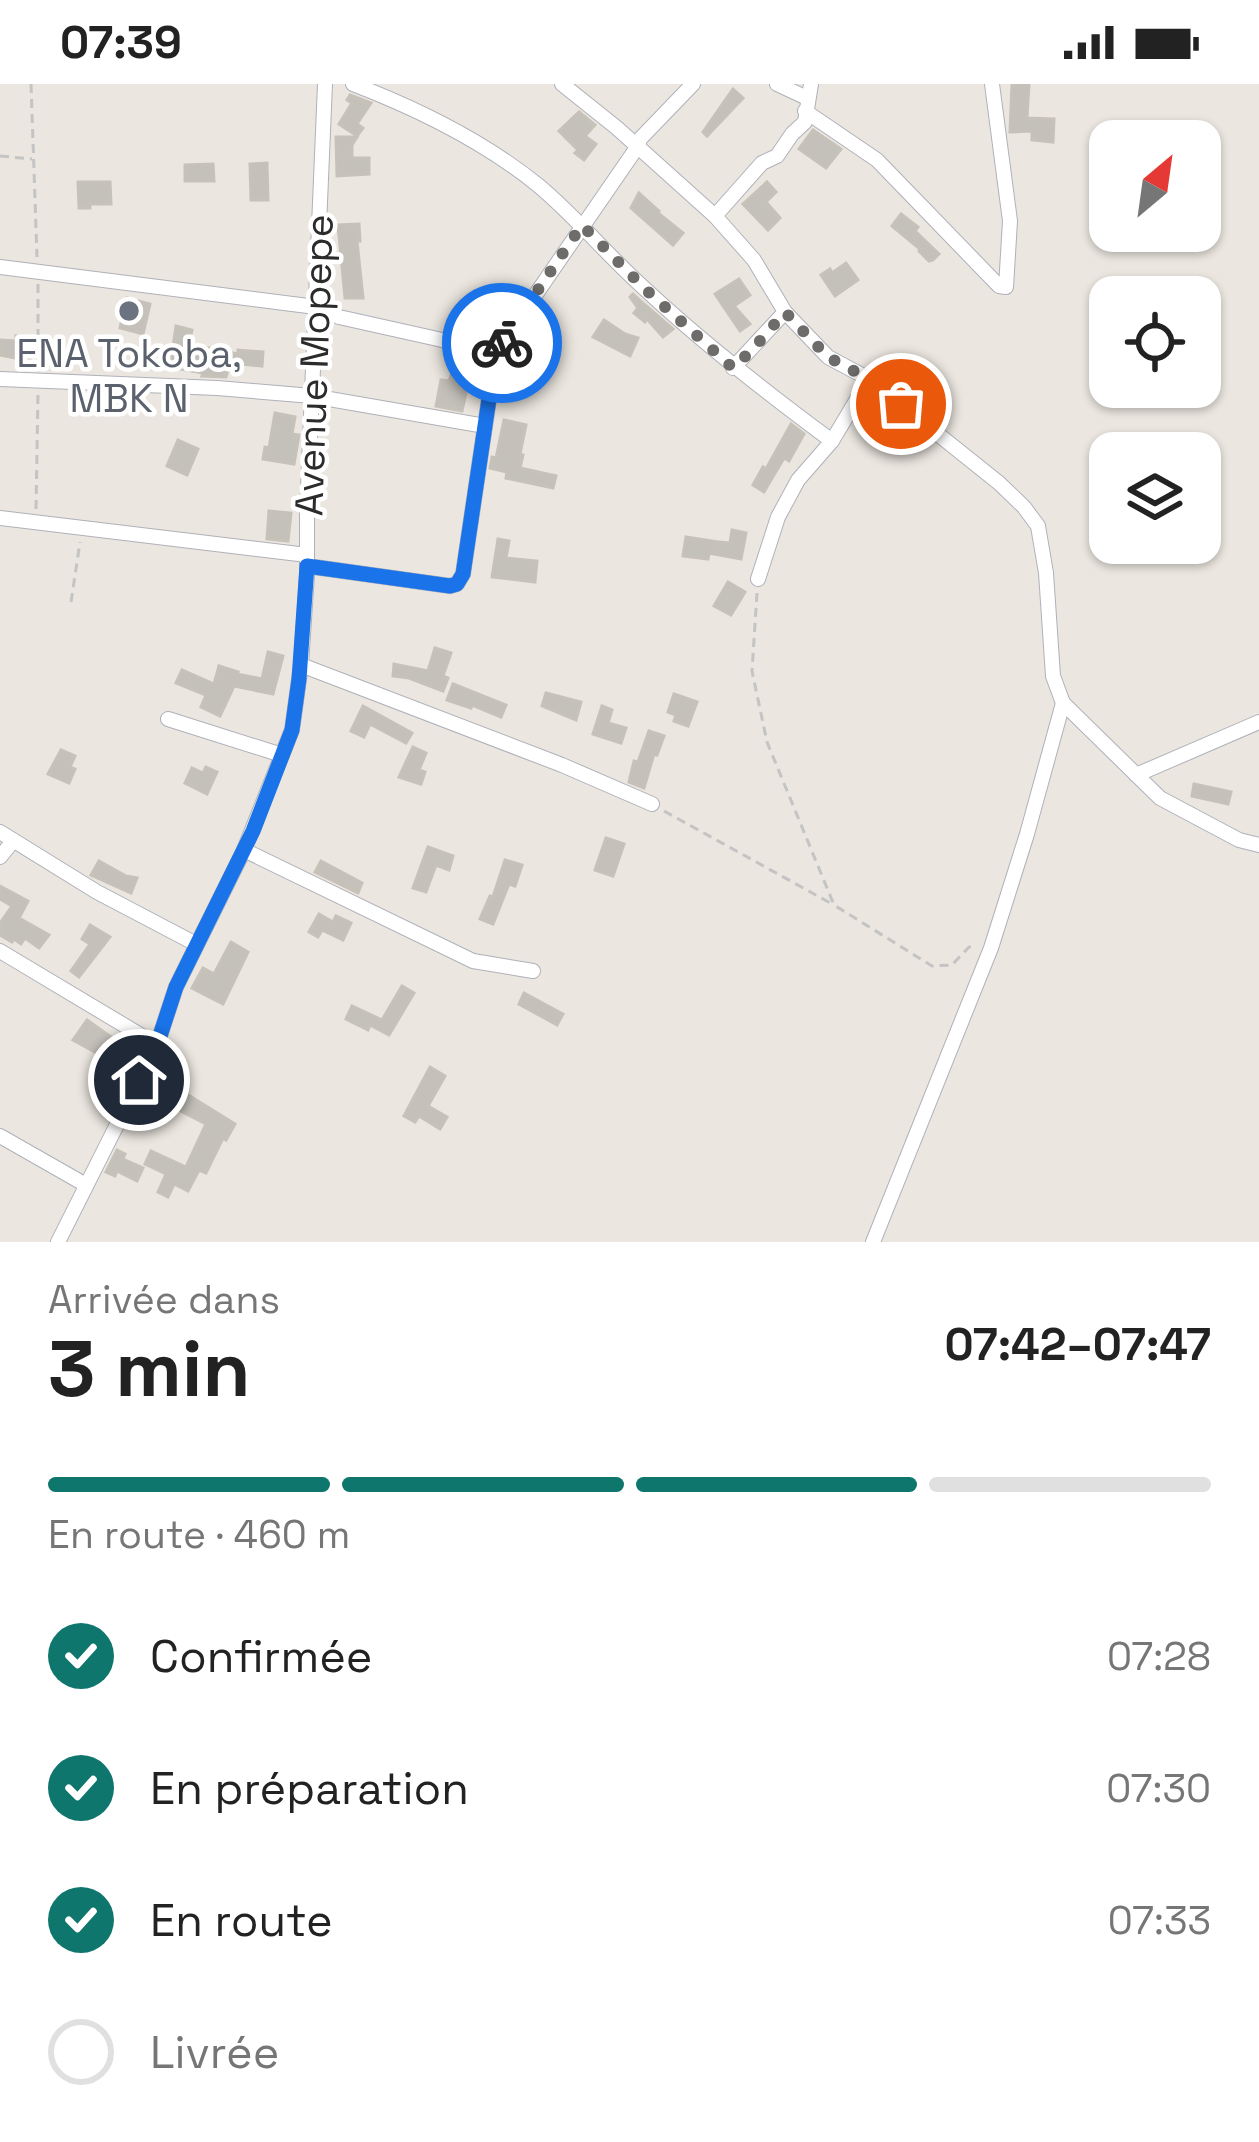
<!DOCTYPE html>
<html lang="fr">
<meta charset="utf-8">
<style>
body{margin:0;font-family:"Space Grotesk",sans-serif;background:#f6f6f6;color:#222;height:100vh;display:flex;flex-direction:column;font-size:45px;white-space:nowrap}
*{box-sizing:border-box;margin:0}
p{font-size:39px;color:#767676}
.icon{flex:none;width:66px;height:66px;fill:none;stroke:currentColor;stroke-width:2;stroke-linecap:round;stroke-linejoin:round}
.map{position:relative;height:1158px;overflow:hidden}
.side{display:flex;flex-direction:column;background:#fff;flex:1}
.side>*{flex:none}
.needle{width:78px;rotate:29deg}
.controls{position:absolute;left:1089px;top:36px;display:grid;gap:24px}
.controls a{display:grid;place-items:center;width:132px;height:132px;border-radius:24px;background:#fff;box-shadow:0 3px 9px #0004;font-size:60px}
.pin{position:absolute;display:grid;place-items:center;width:102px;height:102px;color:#fff;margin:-51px;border:6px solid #fff;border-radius:50%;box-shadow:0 3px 12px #0007}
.courier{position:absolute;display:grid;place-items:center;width:120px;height:120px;margin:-60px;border:9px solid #1a73e8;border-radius:50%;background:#fff;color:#222;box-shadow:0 3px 15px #0007}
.headline em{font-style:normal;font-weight:700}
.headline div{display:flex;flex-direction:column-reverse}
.headline{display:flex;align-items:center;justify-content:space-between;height:204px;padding:0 48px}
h1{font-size:78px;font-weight:700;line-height:90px}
.bar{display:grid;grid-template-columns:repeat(4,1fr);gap:18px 12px;align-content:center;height:144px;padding:0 48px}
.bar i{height:15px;border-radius:9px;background:#e0e0e0}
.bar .current{background:#0f766e}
.bar p{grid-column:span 4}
ol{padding:0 48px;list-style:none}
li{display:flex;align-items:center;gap:36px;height:132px}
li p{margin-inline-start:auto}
li .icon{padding:12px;border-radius:50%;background:#0f766e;color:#fff;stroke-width:4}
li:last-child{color:#767676}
li i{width:66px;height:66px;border:6px solid #e0e0e0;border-radius:50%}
.status{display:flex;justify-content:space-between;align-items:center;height:84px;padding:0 60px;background:#fff;direction:ltr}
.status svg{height:33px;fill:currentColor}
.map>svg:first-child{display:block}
.building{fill:#c4c0ba;stroke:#c7c2b9;stroke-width:3}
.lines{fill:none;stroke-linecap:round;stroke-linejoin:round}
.street-casing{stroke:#afb1ba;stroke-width:16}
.path{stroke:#c4c4c4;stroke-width:3;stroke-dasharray:9 6;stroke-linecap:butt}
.street{stroke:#fff;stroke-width:14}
.done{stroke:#6e6c6a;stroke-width:12;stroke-dasharray:0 21.6}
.route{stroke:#1a73e8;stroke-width:15}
.worship-dot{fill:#6b7280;stroke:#fff;stroke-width:4.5}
.labels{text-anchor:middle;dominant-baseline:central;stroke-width:9;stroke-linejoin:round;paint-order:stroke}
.worship-label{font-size:39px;fill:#5b616d;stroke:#fff}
.street-label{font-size:39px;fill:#2b2b2b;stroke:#fff}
</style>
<div class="status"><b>07:39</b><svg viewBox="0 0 49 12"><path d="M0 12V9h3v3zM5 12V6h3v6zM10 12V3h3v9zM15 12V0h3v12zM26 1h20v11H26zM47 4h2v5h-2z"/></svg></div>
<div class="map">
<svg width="1259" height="1158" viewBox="0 0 1259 1158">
<rect width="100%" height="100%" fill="#ebe6df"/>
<g class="building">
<path d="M 1012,0 L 1029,0 L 1027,34 L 1054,35 L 1053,58 L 1032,56 L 1032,47 L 1010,48 Z"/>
<path d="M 733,5 L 743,14 L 707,52 L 703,48 Z"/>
<path d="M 350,11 L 371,19 L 357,40 L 363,44 L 357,52 L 339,40 L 352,19 L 347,16 Z"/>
<path d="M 579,28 L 595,41 L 585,52 L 596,60 L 584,76 L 575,69 L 578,66 L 559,47 Z"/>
<path d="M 813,46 L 841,65 L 826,84 L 799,65 Z"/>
<path d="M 336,53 L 357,53 L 352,61 L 352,74 L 369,74 L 369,90 L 337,92 Z"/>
<path d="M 267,79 L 268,116 L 251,116 L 250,80 Z"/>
<path d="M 213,80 L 214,97 L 185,97 L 185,81 Z"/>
<path d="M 78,98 L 110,98 L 111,120 L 90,120 L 90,124 L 79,124 Z"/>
<path d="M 767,98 L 776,108 L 766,118 L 780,134 L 768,146 L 743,120 Z"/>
<path d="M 639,109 L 659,127 L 658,129 L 683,149 L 673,161 L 631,124 Z"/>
<path d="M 901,130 L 918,143 L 915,147 L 939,170 L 933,176 L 929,177 L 919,167 L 920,165 L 892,142 Z"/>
<path d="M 359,140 L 360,157 L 357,157 L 363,214 L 345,214 L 338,141 Z"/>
<path d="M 846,179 L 858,196 L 835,212 L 821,191 L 830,185 L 832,189 Z"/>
<path d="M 739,195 L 750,211 L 734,222 L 750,240 L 740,247 L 715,210 Z"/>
<path d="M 633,210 L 644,220 L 673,245 L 663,253 L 647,235 L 645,238 L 634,229 L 638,224 L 630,213 Z"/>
<path d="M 127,214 L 150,220 L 143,250 L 120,244 Z"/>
<path d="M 604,236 L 625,250 L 638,254 L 630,272 L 593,253 Z"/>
<path d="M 176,242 L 192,246 L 189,260 L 238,270 L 238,266 L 263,268 L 262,282 L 230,279 L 226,293 L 202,292 L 203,289 L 170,283 Z"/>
<path d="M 16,252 L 32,254 L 30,277 L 0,271 L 0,256 L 16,257 Z"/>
<path d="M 458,272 L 473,277 L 462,327 L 436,322 L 441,296 L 449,297 Z"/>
<path d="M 275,329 L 295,333 L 292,350 L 299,351 L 294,380 L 263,375 L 265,363 L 269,364 Z"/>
<path d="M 504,336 L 526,341 L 520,370 L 523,371 L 520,384 L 556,392 L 553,404 L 506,394 L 507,388 L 490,384 L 492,373 L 496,374 Z"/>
<path d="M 791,340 L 804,350 L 789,377 L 784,374 L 764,408 L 753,401 L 763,383 L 766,385 Z"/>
<path d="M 178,356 L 198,365 L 187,391 L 167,382 Z"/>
<path d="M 269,427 L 291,429 L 288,457 L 267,455 Z"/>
<path d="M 732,446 L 746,449 L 741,475 L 709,469 L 708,475 L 683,472 L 686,453 L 718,458 L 717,464 L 720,458 L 730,459 Z"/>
<path d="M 498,455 L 509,457 L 506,474 L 537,477 L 535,498 L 492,493 Z"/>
<path d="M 728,498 L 745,508 L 731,531 L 714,522 Z"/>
<path d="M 435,564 L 451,569 L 443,592 L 448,594 L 443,607 L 409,594 L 393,592 L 394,580 L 428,587 Z"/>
<path d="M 268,568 L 283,572 L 273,610 L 234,602 L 220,632 L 201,623 L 206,611 L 176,599 L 182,586 L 214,600 L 219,582 L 238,588 L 237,590 L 262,595 Z"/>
<path d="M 453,600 L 506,621 L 501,633 L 472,621 L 471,624 L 447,616 Z"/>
<path d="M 546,609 L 581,618 L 576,636 L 542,622 Z"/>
<path d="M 674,610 L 697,618 L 688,642 L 674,637 L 676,631 L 668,628 Z"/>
<path d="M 363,622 L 412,649 L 406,659 L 370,640 L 364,653 L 351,647 Z"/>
<path d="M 602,622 L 612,626 L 608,639 L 626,644 L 621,659 L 593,650 Z"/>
<path d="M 649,647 L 664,652 L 657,671 L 654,670 L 644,704 L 629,698 L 634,677 L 638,678 Z"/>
<path d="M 413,663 L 426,669 L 419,686 L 425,688 L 421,700 L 399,693 Z"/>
<path d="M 61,666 L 75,672 L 70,683 L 75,685 L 69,699 L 48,690 Z"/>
<path d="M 206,683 L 217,688 L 207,710 L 185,699 L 192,684 L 203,689 Z"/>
<path d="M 1194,700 L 1231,708 L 1228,720 L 1192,712 Z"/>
<path d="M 606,754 L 624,760 L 613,792 L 595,786 Z"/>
<path d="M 428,763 L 453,772 L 449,786 L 436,781 L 426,808 L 413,804 Z"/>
<path d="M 505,776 L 522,781 L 515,802 L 509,800 L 493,840 L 480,835 L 490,812 L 493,813 Z"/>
<path d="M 99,777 L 126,792 L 137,794 L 131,809 L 91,791 Z"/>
<path d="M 321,777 L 362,799 L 358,809 L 315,788 Z"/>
<path d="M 0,802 L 28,817 L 19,834 L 49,851 L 39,864 L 25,854 L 21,860 L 14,855 L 12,858 L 0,851 L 0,839 L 12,822 L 0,815 Z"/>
<path d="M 319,830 L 333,838 L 336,832 L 351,839 L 343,856 L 322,846 L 318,853 L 309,848 Z"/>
<path d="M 90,841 L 110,853 L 79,893 L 71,887 L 90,860 L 82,855 Z"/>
<path d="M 231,858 L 248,868 L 223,920 L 192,904 L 203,884 L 214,890 Z"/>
<path d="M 402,902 L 414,909 L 389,951 L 370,941 L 368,946 L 346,935 L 352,922 L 382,936 Z"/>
<path d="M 524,909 L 563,930 L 557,941 L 519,920 Z"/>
<path d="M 87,936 L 132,968 L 110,1002 L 100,996 L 111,977 L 73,956 Z"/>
<path d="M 430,983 L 445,992 L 428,1022 L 447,1033 L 440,1045 L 419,1032 L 415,1038 L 404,1032 Z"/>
<path d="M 185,1009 L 235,1040 L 226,1056 L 223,1054 L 206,1089 L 199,1086 L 188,1107 L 174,1100 L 168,1113 L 158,1108 L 166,1090 L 145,1080 L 151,1067 L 186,1083 L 206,1040 L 177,1025 Z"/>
<path d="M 117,1066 L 125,1070 L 123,1075 L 143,1084 L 137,1097 L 117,1087 L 115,1092 L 106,1088 Z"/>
</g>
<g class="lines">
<g class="street-casing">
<g id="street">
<path d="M 353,0 C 418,25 485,58 539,102 C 577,134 608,172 645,205 C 704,260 767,309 832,357"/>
<path d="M 562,0 L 617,44 L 715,132 L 754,176 L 785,228 L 828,273 L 869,295 L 999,399 L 1024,423 L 1038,442 L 1046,489 L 1053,592 L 1063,619 L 1160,714 L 1239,756 L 1259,761"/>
<path d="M 777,0 L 807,14"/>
<path d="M 805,27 L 877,76 L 999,202 L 1006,203 L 1010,137 L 992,0"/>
<path d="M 715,132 L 762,79 L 777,72 L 792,50 L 805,38 L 811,0"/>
<path d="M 0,183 L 316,223 L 339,233 L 496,268 L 638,62 L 640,55 L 693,0"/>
<path d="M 733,284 L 785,228"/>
<path d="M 0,295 L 217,304 L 312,312 L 485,342"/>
<path d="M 0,434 L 307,471"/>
<path d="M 307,482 L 450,502 L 457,500 L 463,490 L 496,268"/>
<path d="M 758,495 L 778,433 L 798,396 L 832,357 L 869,295"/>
<path d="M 301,581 L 562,681 L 652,720"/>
<path d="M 168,635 L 282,671"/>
<path d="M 1136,691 L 1259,638"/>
<path d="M 0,748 L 97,808 L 196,860"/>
<path d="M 244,766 L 473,877 L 533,887"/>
<path d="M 0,773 L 13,757"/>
<path d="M 0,867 L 157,961"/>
<path d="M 0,1052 L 86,1101"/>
<path d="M 58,1158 L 157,961 L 176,903 L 244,766 L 292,646 L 301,581 L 307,490 L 307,427 L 325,0"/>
<path d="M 873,1158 L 991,864 L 1027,750 L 1063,619"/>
</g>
</g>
<g class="path">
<path d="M 31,0 L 37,173"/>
<path d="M 0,72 L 32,75"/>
<path d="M 38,200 L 38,281"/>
<path d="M 36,425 L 38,308"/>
<path d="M 757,509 L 752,587 L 767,658 L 834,821 L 932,882 L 952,881 L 969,863 L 976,863"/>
<path d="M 71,518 L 80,458"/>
<path d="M 664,727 L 834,821"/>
</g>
<use href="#street" class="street"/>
</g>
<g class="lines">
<path class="done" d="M 502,259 L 582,141 L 644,204 L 733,284 L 752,266 L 785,228 L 828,273 L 869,295 L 901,320"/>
<path class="route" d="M 139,996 L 157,961 L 176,903 L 253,747 L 292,646 L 299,595 L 307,482 L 450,502 L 457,500 L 463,490 L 496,268 L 502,259"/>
</g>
<circle class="worship-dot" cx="129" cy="227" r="12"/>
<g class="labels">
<g class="worship-label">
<text x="129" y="269">ENA Tokoba,<tspan x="129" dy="45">MBK N</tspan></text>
</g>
<g class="street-label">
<text transform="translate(314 281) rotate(-88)">Avenue Mopepe</text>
</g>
</g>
</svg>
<div class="controls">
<a><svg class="needle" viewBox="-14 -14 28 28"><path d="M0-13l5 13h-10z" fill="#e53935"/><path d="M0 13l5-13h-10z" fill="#767676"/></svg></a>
<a><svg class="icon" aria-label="locate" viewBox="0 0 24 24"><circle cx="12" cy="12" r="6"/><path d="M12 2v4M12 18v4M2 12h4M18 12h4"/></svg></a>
<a><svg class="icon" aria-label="layers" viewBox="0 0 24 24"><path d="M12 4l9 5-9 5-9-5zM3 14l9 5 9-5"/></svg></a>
</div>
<div class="pin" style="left:901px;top:320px;background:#ea580c"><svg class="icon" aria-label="bag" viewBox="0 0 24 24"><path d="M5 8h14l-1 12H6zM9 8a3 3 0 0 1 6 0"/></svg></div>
<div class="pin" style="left:139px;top:996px;background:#1f2937"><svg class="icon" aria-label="home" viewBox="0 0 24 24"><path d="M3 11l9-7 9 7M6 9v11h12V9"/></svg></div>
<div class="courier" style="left:502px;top:259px"><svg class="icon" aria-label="bike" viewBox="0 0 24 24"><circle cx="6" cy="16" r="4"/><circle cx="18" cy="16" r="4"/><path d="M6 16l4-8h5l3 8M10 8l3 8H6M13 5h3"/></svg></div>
</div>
<section class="side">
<div class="headline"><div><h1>3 min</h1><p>Arrivée dans</p></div><em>07:42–07:47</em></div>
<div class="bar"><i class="current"></i><i class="current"></i><i class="current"></i><i></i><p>En route · 460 m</p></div>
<ol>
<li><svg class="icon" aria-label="check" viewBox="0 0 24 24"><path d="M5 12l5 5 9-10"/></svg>Confirmée<p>07:28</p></li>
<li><svg class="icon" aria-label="check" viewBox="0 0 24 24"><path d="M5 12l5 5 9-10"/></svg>En préparation<p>07:30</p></li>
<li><svg class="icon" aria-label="check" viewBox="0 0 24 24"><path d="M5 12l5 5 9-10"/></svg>En route<p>07:33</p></li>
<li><i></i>Livrée</li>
</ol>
</section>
